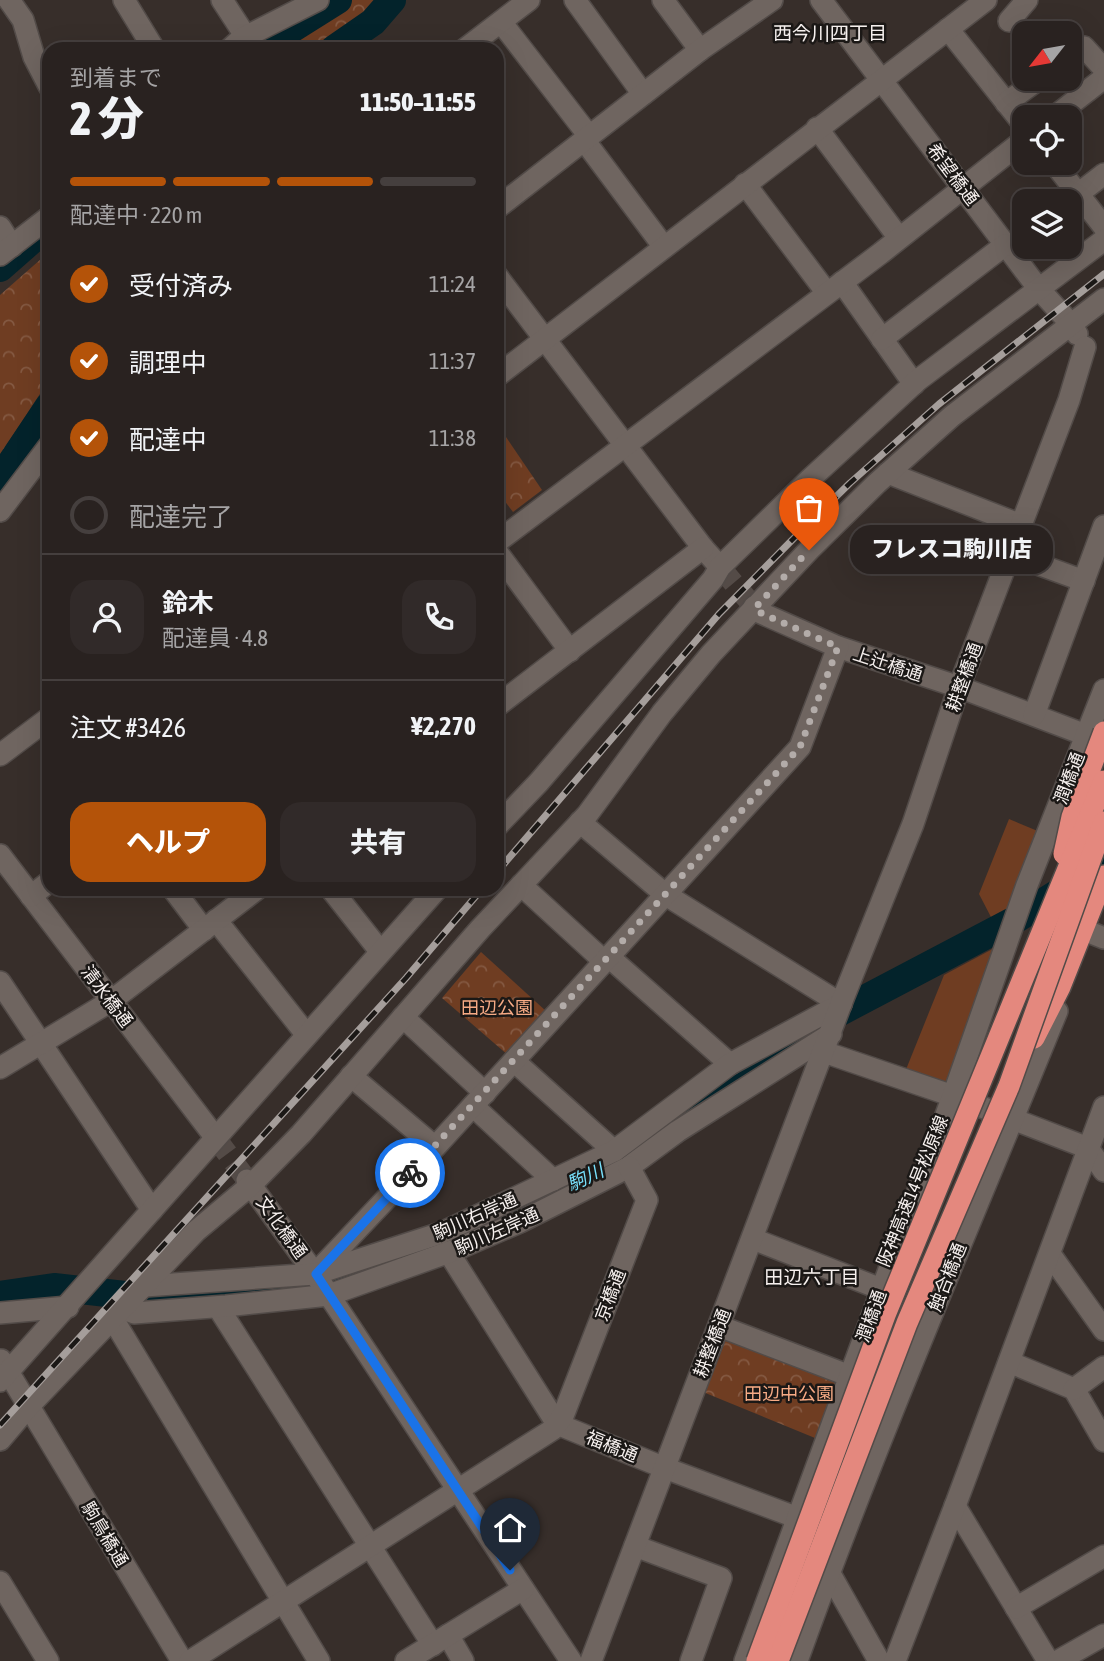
<!DOCTYPE html>
<html lang="ja">
<meta charset="utf-8">
<style>
body{margin:0;font-family:"Asap Condensed","Noto Sans JP",sans-serif;background:#312a29;color:#f1f3f6;height:100vh;display:flex;flex-direction:column;font-size:26px;white-space:nowrap}
*{box-sizing:border-box;margin:0}
p{font-size:23px;color:#a5a4a5}
.icon{flex:none;width:38px;height:38px;fill:none;stroke:currentColor;stroke-width:2;stroke-linecap:round;stroke-linejoin:round}
.map{position:relative;flex:1;overflow:hidden}
.panel{position:absolute;left:42px;top:42px;width:462px;height:854px;display:flex;flex-direction:column;background:#292220;border-radius:21px;box-shadow:0 7px 28px #0002,0 0 0 2px #453f3e}
.panel>*{flex:none}
.needle{width:46px;rotate:239deg}
.fabs{position:absolute;left:1012px;top:21px;display:grid;gap:14px}
.fabs a{display:grid;place-items:center;width:70px;height:70px;border-radius:14px;background:#292220;box-shadow:0 7px 28px #0002,0 0 0 2px #453f3e;font-size:35px}
.pin{position:absolute;display:grid;place-items:center;width:60px;height:60px;color:#fff;margin:-72px -30px;border-radius:50% 50% 50% 0;rotate:-45deg;box-shadow:0 0 7px #0007}
.pin .icon{rotate:45deg}
.courier{position:absolute;display:grid;place-items:center;width:70px;height:70px;margin:-35px;border:5px solid #1a73e8;border-radius:50%;background:#fff;color:#222;box-shadow:0 2px 9px #0007}
.bubble{position:absolute;height:49px;border-radius:21px;background:#292220;box-shadow:0 7px 28px #0002,0 0 0 2px #453f3e;font-size:23px;font-weight:800;line-height:49px;text-align:center}
.headline em{font-style:normal;font-weight:800}
.headline div{display:flex;flex-direction:column-reverse}
.headline{display:flex;align-items:center;justify-content:space-between;height:119px;padding:0 28px}
h1{font-size:46px;font-weight:800;line-height:52px}
.bar{display:grid;grid-template-columns:repeat(4,1fr);gap:10px 7px;align-content:center;height:84px;padding:0 28px}
.bar i{height:9px;border-radius:5px;background:#453f3e}
.bar .selected{background:#b45309}
.bar p{grid-column:span 4}
.line{display:flex;align-items:center;gap:18px;padding:0 28px;border-top:2px solid #453f3e}
.line div{flex:1}
.round{display:grid;place-items:center;flex:none;width:74px;height:74px;border-radius:21px;background:#312a29}
ol{padding:0 28px;list-style:none}
li{display:flex;align-items:center;gap:21px;height:77px}
li p{margin-inline-start:auto}
li .icon{padding:7px;border-radius:50%;background:#b45309;color:#fff;stroke-width:4}
li:last-child{color:#a5a4a5}
li i{width:38px;height:38px;border:4px solid #453f3e;border-radius:50%}
.cta{display:flex;gap:14px;margin-top:auto;padding:14px 28px}
.cta a{flex:1;height:80px;border-radius:21px;background:#b45309;color:#fff;font-size:28px;font-weight:800;line-height:80px;text-align:center}
.cta a+a{background:#312a29;color:#f1f3f6}
.map>svg:first-child{display:block}
.green{fill:#6f3d22}
.park{fill:url(#park-crowns)}
.lines{fill:none;stroke-linecap:round;stroke-linejoin:round}
.river{stroke:#03232b;stroke-width:28}
.minor-tunnel{stroke:#544b47;stroke-width:21;stroke-dasharray:21 10;stroke-linecap:butt}
.minor-casing{stroke:#524b48;stroke-width:24}
.highway-casing{stroke:#524b48;stroke-width:24}
.minor{stroke:#6f6560;stroke-width:21}
.highway{stroke:#e4887e;stroke-width:21}
.rail-casing{stroke:#a59e9b;stroke-width:7}
.rail{stroke:#1b1816;stroke-width:4.5;stroke-dasharray:13;stroke-linecap:butt}
.highway-bridge-casing{stroke:#524b48;stroke-width:24;stroke-linecap:butt}
.highway-bridge{stroke:#e4887e;stroke-width:21}
.done{stroke:#b3aca9;stroke-width:7;stroke-dasharray:0 12.6}
.route{stroke:#1a73e8;stroke-width:9}
.labels{text-anchor:middle;dominant-baseline:central;stroke-width:5;stroke-linejoin:round;paint-order:stroke}
.street-label{font-size:18px;fill:#f6f0ee;stroke:#1b1816}
.park-label{font-size:18px;fill:#f7ab85;stroke:#1b1816}
.neighbourhood-label{font-size:19px;fill:#f6f0ee;stroke:#1b1816}
.water-label{font-size:19px;font-style:italic;fill:#77dffb;stroke:#1b1816}
</style>
<div class="map">
<svg width="1104" height="1661" viewBox="0 0 1104 1661">
<defs>
<pattern id="park-crowns" width="20" height="18" patternUnits="userSpaceOnUse" patternTransform="scale(1.75)"><rect width="20" height="18" fill="#6f3d22"/><path d="M2 6a3 3 0 1 1 6 0M12 15a3 3 0 1 1 6 0" fill="none" stroke="#845942"/></pattern>
</defs>
<rect width="100%" height="100%" fill="#372e2a"/>
<g class="green">
<path d="M 1009,819 L 1040,832 L 1011,908 L 992,919 L 979,894 Z"/>
<path d="M 1000,945 L 949,1088 L 905,1072 L 944,975 Z"/>
</g>
<g class="park">
<path d="M 340,0 L 380,0 L 358,23 L 321,49 L 270,49 L 316,20 Z"/>
<path d="M 49,252 L 49,380 L 0,455 L 0,295 Z"/>
<path d="M 506,437 L 542,490 L 513,512 L 497,491 L 497,444 Z"/>
<path d="M 481,952 L 547,1012 L 509,1056 L 442,998 Z"/>
<path d="M 723,1338 L 838,1377 L 815,1438 L 703,1392 Z"/>
</g>
<g class="lines">
<g class="river">
<path d="M 260,49 L 338,0"/>
<path d="M 334,49 L 373,22 L 392,0"/>
<path d="M 0,268 L 33,239"/>
<path d="M 0,479 L 49,406"/>
<path d="M 413,1253 L 448,1241 L 621,1160 L 676,1115 L 823,1021 L 1015,920 L 1104,864"/>
<path d="M 0,1295 L 54,1287 L 151,1298 L 218,1291 L 262,1291 L 305,1286 L 341,1276"/>
</g>
<g class="minor-tunnel">
<path d="M 720,567 L 754,607"/>
<path d="M 215,1137 L 247,1180"/>
</g>
<g class="minor-casing">
<g id="minor">
<path d="M 9,0 L 23,20 L 34,57 L 49,86"/>
<path d="M 124,0 L 154,49"/>
<path d="M 222,0 L 246,37"/>
<path d="M 575,0 L 643,94"/>
<path d="M 663,0 L 700,50"/>
<path d="M 821,0 L 1038,288 L 1070,323 L 1077,334"/>
<path d="M 1009,21 L 1027,0"/>
<path d="M 501,22 L 589,136"/>
<path d="M 948,29 L 1024,125"/>
<path d="M 230,49 L 241,39 L 318,0"/>
<path d="M 465,49 L 529,0"/>
<path d="M 1069,57 L 1084,47 L 1104,69"/>
<path d="M 1006,103 L 1039,79"/>
<path d="M 1054,117 L 1104,78"/>
<path d="M 817,128 L 899,238"/>
<path d="M 584,140 L 664,247"/>
<path d="M 1054,163 L 1104,227"/>
<path d="M 745,184 L 827,293"/>
<path d="M 1078,194 L 1104,174"/>
<path d="M 497,208 L 700,50 L 772,0"/>
<path d="M 0,227 L 12,246"/>
<path d="M 0,255 L 49,217"/>
<path d="M 497,276 L 703,548 L 720,567"/>
<path d="M 842,282 L 914,384"/>
<path d="M 882,339 L 1005,245"/>
<path d="M 497,376 L 986,0"/>
<path d="M 888,473 L 1021,525"/>
<path d="M 0,511 L 49,446"/>
<path d="M 497,542 L 881,253 L 1024,140"/>
<path d="M 497,552 L 570,651"/>
<path d="M 1010,554 L 1084,581"/>
<path d="M 754,607 L 761,613 L 838,647 L 959,687 L 1099,740"/>
<path d="M 497,706 L 703,548"/>
<path d="M 1034,715 L 1104,526"/>
<path d="M 0,755 L 49,718"/>
<path d="M 580,822 L 666,895 L 841,1004"/>
<path d="M 497,826 L 539,782 L 713,579 L 720,567 L 809,480 L 918,380 L 1104,240"/>
<path d="M 0,855 L 215,1137"/>
<path d="M 521,885 L 605,962"/>
<path d="M 173,889 L 204,930"/>
<path d="M 331,889 L 380,951"/>
<path d="M 31,896 L 49,882"/>
<path d="M 216,920 L 306,1034"/>
<path d="M 1089,932 L 1104,938"/>
<path d="M 609,957 L 730,1064"/>
<path d="M 0,982 L 152,1210"/>
<path d="M 403,1017 L 485,1093"/>
<path d="M 824,1052 L 953,1096 L 1088,1148 L 1104,1171"/>
<path d="M 514,1061 L 614,1151"/>
<path d="M 0,1068 L 111,1001 L 257,889"/>
<path d="M 351,1076 L 435,1147"/>
<path d="M 473,1106 L 553,1180"/>
<path d="M 247,1180 L 315,1274 L 571,1661"/>
<path d="M 753,1239 L 881,1289"/>
<path d="M 449,1253 L 557,1424 L 665,1468 L 798,1518 L 804,1528"/>
<path d="M 1050,1254 L 1104,1330"/>
<path d="M 315,1274 L 437,1145 L 800,747 L 838,647"/>
<path d="M 145,1286 L 315,1274 L 441,1233 L 614,1151 L 730,1064 L 841,1004"/>
<path d="M 218,1307 L 433,1645"/>
<path d="M 123,1309 L 134,1313 L 226,1306 L 329,1295 L 455,1250 L 520,1222 L 629,1167 L 678,1131 L 831,1034"/>
<path d="M 0,1313 L 68,1307"/>
<path d="M 113,1319 L 319,1661"/>
<path d="M 719,1326 L 850,1376"/>
<path d="M 1,1360 L 182,1661"/>
<path d="M 1009,1362 L 1074,1389 L 1104,1441"/>
<path d="M 0,1381 L 437,889"/>
<path d="M 1074,1389 L 1104,1367"/>
<path d="M 0,1440 L 28,1407 L 196,1231 L 251,1185 L 301,1134 L 480,929 L 587,815 L 662,713 L 711,654 L 809,550 L 877,483 L 952,416 L 1104,299"/>
<path d="M 955,1506 L 1048,1661"/>
<path d="M 635,1546 L 721,1578 L 691,1661"/>
<path d="M 825,1565 L 879,1661"/>
<path d="M 0,1582 L 48,1661"/>
<path d="M 1016,1608 L 1104,1556"/>
<path d="M 448,1635 L 463,1661"/>
<path d="M 190,1661 L 552,1430 L 563,1416 L 647,1200 L 629,1167"/>
<path d="M 406,1661 L 523,1589"/>
<path d="M 591,1661 L 844,996 L 913,824 L 959,687 L 1069,400 L 1085,347"/>
<path d="M 745,1661 L 953,1096 L 1027,885 L 1104,690"/>
<path d="M 797,1661 C 876,1441 969,1227 1057,1011"/>
<path d="M 895,1661 L 955,1506 L 1104,1107"/>
<path d="M 1058,1661 L 1104,1635"/>
</g>
</g>
<g class="highway-casing">
<path id="highway" d="M 1034,1038 L 1060,987 L 1104,876"/>
</g>
<use href="#minor" class="minor"/>
<use href="#highway" class="highway"/>
<g class="rail-casing">
<g id="rail">
<path d="M 497,872 L 719,614 L 802,530 L 850,483 L 939,404 L 1104,274"/>
<path d="M 0,1425 L 406,978 L 482,889"/>
</g>
</g>
<use href="#rail" class="rail"/>
<g class="highway-bridge-casing">
<g id="highway-bridge">
<path d="M 1064,854 L 1072,817 L 1104,732"/>
<path d="M 757,1661 L 885,1315 L 1104,781"/>
<path d="M 778,1661 L 907,1323 L 1009,1086 L 1104,822"/>
</g>
</g>
<use href="#highway-bridge" class="highway-bridge"/>
</g>
<g class="lines">
<path class="done" d="M 410,1173 L 800,747 L 838,647 L 761,613 L 755,608 L 809,550"/>
<path class="route" d="M 410,1173 L 316,1274 L 510,1570"/>
</g>
<g class="labels">
<g class="street-label">
<text transform="translate(953 174) rotate(53)">希望橋通</text>
<text transform="translate(888 664) rotate(18)">上辻橋通</text>
<text transform="translate(964 677) rotate(-70)">耕整橋通</text>
<text transform="translate(1069 778) rotate(-69)">潤橋通</text>
<text transform="translate(107 996) rotate(53)">清水橋通</text>
<text transform="translate(912 1191) rotate(-68)">阪神高速14号松原線</text>
<text transform="translate(475 1216) rotate(-24)">駒川右岸通</text>
<text transform="translate(282 1227) rotate(54)">文化橋通</text>
<text transform="translate(497 1231) rotate(-24)">駒川左岸通</text>
<text transform="translate(947 1277) rotate(-68)">触合橋通</text>
<text transform="translate(610 1295) rotate(-69)">京橋通</text>
<text transform="translate(871 1316) rotate(-70)">潤橋通</text>
<text transform="translate(712 1343) rotate(-69)">耕整橋通</text>
<text transform="translate(612 1446) rotate(22)">福橋通</text>
<text transform="translate(105 1534) rotate(59)">駒鳥橋通</text>
</g>
<g class="park-label">
<text x="497" y="1007">田辺公園</text>
<text x="789" y="1393">田辺中公園</text>
</g>
<g class="neighbourhood-label">
<text x="830" y="33">西今川四丁目</text>
<text x="812" y="1277">田辺六丁目</text>
</g>
<g class="water-label">
<text transform="translate(585 1177) rotate(-25)">駒川</text>
</g>
</g>
</svg>
<div class="fabs">
<a><svg class="needle" viewBox="-14 -14 28 28"><path d="M0-13l5 13h-10z" fill="#e53935"/><path d="M0 13l5-13h-10z" fill="#a5a4a5"/></svg></a>
<a><svg class="icon" aria-label="locate" viewBox="0 0 24 24"><circle cx="12" cy="12" r="6"/><path d="M12 2v4M12 18v4M2 12h4M18 12h4"/></svg></a>
<a><svg class="icon" aria-label="layers" viewBox="0 0 24 24"><path d="M12 4l9 5-9 5-9-5zM3 14l9 5 9-5"/></svg></a>
</div>
<div class="pin" style="left:809px;top:550px;background:#ea580c"><svg class="icon" aria-label="bag" viewBox="0 0 24 24"><path d="M5 8h14l-1 12H6zM9 8a3 3 0 0 1 6 0"/></svg></div>
<div class="pin" style="left:510px;top:1570px;background:#1f2937"><svg class="icon" aria-label="home" viewBox="0 0 24 24"><path d="M3 11l9-7 9 7M6 9v11h12V9"/></svg></div>
<div class="courier" style="left:410px;top:1173px"><svg class="icon" aria-label="bike" viewBox="0 0 24 24"><circle cx="6" cy="16" r="4"/><circle cx="18" cy="16" r="4"/><path d="M6 16l4-8h5l3 8M10 8l3 8H6M13 5h3"/></svg></div>
<div class="bubble" style="left:850px;top:525px;width:203px">フレスコ駒川店</div>
<section class="panel">
<div class="headline"><div><h1>2 分</h1><p>到着まで</p></div><em>11:50–11:55</em></div>
<div class="bar"><i class="selected"></i><i class="selected"></i><i class="selected"></i><i></i><p>配達中 · 220 m</p></div>
<ol>
<li><svg class="icon" aria-label="check" viewBox="0 0 24 24"><path d="M5 12l5 5 9-10"/></svg>受付済み<p>11:24</p></li>
<li><svg class="icon" aria-label="check" viewBox="0 0 24 24"><path d="M5 12l5 5 9-10"/></svg>調理中<p>11:37</p></li>
<li><svg class="icon" aria-label="check" viewBox="0 0 24 24"><path d="M5 12l5 5 9-10"/></svg>配達中<p>11:38</p></li>
<li><i></i>配達完了</li>
</ol>
<div class="line" style="height:126px"><a class="round"><svg class="icon" aria-label="person" viewBox="0 0 24 24"><circle cx="12" cy="8" r="4"/><path d="M4 21q1-7 8-7t8 7"/></svg></a><div><b>鈴木</b><p>配達員 · 4.8</p></div><a class="round"><svg class="icon" aria-label="phone" viewBox="0 0 24 24"><path d="M5 4h4l2 5-3 2q2 4 5 5l2-3 5 2v4C11 20 4 13 5 4z"/></svg></a></div>
<div class="line" style="height:91px"><div>注文 #3426</div><b>¥2,270</b></div>
<div class="cta"><a>ヘルプ</a><a>共有</a></div>
</section>
</div>
